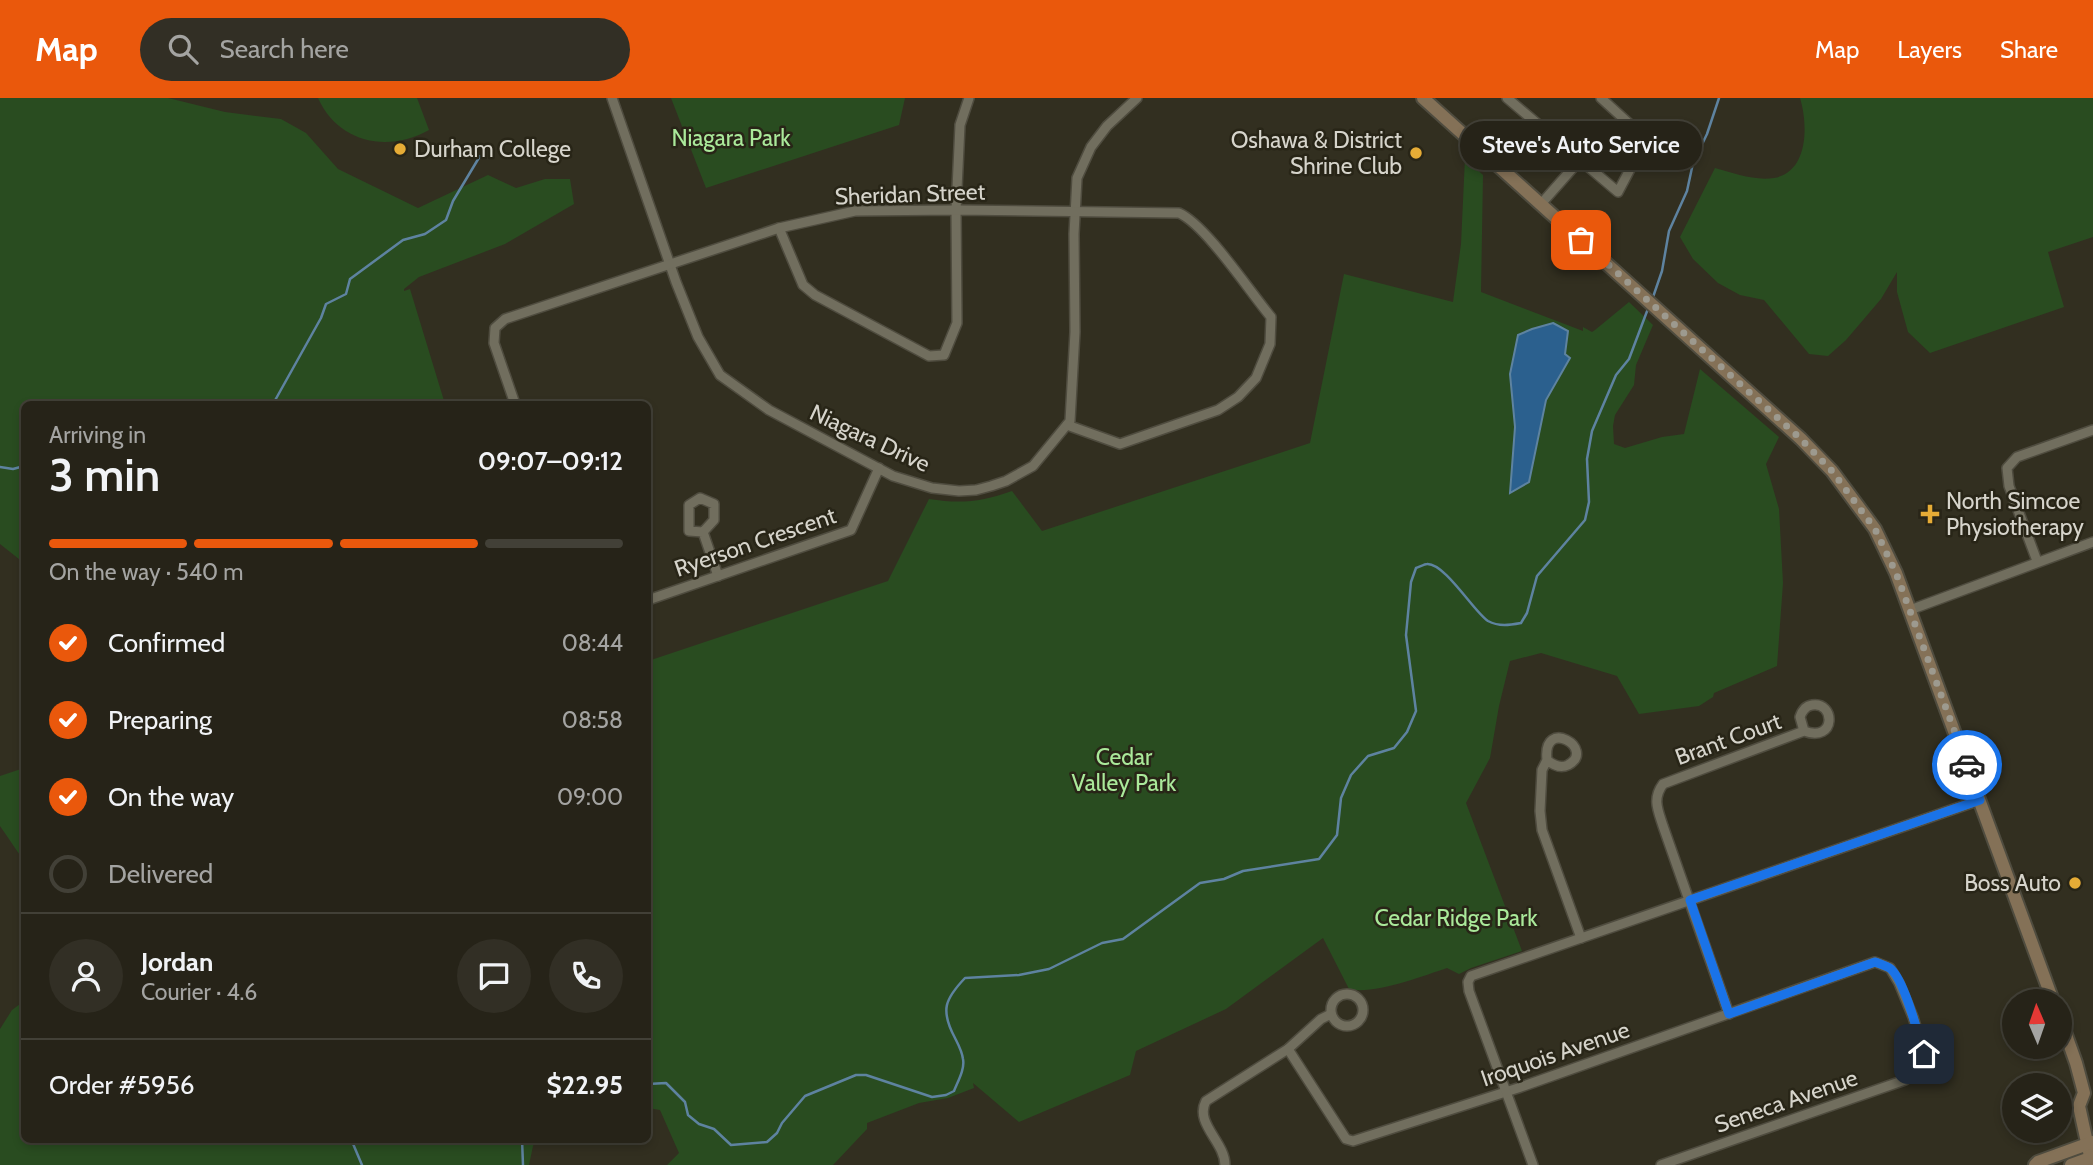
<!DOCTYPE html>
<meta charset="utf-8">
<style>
body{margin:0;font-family:Cabin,sans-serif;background:#322f25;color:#f1f3f6;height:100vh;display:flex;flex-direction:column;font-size:26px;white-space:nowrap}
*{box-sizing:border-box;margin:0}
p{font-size:23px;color:#a4a4a2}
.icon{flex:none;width:38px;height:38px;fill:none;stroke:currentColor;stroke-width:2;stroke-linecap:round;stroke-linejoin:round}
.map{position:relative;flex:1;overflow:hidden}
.panel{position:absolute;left:21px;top:303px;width:630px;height:742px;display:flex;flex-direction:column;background:#262318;border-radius:10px;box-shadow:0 4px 10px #0003,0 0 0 2px #424037}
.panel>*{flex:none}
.needle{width:46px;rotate:358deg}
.buttons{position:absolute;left:2002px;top:891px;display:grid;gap:14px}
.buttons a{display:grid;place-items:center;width:70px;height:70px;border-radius:50%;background:#262318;box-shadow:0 4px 10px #0003,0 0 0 2px #424037;font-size:35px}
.pin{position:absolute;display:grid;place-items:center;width:60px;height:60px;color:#fff;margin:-30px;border-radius:14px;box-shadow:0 4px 10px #0006}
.courier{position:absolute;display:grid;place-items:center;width:70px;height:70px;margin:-35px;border:5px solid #1a73e8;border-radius:50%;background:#fff;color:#222;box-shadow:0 2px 9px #0007}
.bubble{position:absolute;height:49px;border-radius:24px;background:#262318;box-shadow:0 4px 10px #0003,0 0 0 2px #424037;font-size:23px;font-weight:600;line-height:49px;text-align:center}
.summary em{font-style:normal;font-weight:600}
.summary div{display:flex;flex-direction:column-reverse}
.summary{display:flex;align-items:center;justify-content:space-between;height:119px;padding:0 28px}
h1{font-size:46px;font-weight:600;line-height:52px}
.bar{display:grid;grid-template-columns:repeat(4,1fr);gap:10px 7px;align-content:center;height:84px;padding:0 28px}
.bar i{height:9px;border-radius:5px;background:#424037}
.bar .selected{background:#ea580c}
.bar p{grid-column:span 4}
.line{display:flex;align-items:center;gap:18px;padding:0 28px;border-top:2px solid #424037}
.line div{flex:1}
.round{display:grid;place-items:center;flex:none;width:74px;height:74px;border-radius:37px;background:#322f25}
ol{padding:0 28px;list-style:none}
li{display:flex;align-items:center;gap:21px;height:77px}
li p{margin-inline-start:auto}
li .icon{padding:7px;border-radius:50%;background:#ea580c;color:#fff;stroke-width:4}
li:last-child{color:#a4a4a2}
li i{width:38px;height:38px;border:4px solid #424037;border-radius:50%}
header{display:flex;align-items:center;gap:42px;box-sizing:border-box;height:98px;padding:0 35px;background:#ea580c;color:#fff}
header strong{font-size:33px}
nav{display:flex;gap:38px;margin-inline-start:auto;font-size:24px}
.search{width:490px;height:63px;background:#322f25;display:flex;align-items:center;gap:18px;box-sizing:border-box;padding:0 24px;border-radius:38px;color:#a4a4a2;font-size:26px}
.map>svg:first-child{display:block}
.green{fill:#294c20}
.water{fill:#2b608e;stroke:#5e83a0;stroke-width:2}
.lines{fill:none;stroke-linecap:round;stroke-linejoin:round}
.stream{stroke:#5e83a0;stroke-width:2.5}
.minor-casing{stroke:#4f4c3f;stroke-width:12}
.secondary-casing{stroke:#4f4c3f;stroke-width:16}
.minor{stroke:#716e5e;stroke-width:9}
.secondary{stroke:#847157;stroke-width:12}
.done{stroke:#9d9a8f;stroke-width:7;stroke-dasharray:0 12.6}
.route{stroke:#1a73e8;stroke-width:9}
.poi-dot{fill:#e6ac36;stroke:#282517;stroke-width:2.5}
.labels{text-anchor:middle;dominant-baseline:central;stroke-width:5;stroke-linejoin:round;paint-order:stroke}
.park-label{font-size:23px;fill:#aae99a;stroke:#282517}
.poi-label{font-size:23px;fill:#d6d4cb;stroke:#282517;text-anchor:end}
.street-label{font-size:23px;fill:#d6d4cb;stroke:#282517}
</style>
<header>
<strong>Map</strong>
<div class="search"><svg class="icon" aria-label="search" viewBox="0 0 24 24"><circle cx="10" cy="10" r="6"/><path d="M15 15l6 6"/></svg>Search here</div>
<nav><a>Map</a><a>Layers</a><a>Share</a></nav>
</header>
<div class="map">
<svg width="2093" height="1067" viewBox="0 0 2093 1067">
<rect width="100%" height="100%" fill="#322f20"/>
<g class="green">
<path d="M 0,0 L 168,0 L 225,14 L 281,21 L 306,35 L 338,71 L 418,110 L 488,77 L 516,90 L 545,81 L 570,81 L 574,106 L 505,146 L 419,179 L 404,191 L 404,193 L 410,191 L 445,306 L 24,306 L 24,465 L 0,446 Z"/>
<path d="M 318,0 L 417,0 L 429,32 C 388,55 338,45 318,0 Z"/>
<path d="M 671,0 L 905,0 L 899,27 L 706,90 Z"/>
<path d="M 1800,0 L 2093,0 L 2093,139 L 2048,154 L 2064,209 L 1930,255 L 1908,234 L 1897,194 L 1897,174 L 1881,201 L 1846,242 L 1828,258 L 1809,256 L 1764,202 L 1740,197 L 1718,185 L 1693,161 L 1680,139 L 1715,70 C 1734,75 1754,83 1774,80 C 1809,74 1808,26 1800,0 Z"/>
<path d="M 1465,60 L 1483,77 L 1481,194 L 1583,233 L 1583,229 L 1592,234 L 1595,232 L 1629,204 L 1653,227 L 1636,267 L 1634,287 L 1615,317 L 1613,328 L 1614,346 L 1625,350 L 1662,339 L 1684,336 L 1700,271 L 1779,339 L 1766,366 L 1779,411 L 1783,485 L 1777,568 L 1714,595 L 1713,599 L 1699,608 L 1639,616 L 1617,578 L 1541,555 L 1510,563 L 1499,608 L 1490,660 L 1466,705 L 1522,853 L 1471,870 L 1459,876 L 1447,870 C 1423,878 1373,897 1349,891 L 1323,840 L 1226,911 L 1136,953 L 1130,977 L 1019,1024 L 973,985 L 974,990 L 948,1000 L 919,1005 L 867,1025 L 867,1031 L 833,1067 L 667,1067 L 679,1055 L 660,1012 L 648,1010 L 648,563 L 888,483 L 929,401 C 961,406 981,404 1012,393 L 1042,433 L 1310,345 L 1344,176 L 1453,204 L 1461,146 Z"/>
<path d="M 24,670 L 24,763 L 0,728 L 0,678 Z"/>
<path d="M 24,903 L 24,1041 L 537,1041 L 533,1048 L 529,1067 L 0,1067 L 0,931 L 12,912 Z"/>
</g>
<path class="water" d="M 1553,225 L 1568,233 L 1565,256 L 1570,260 L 1546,302 L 1529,384 L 1510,395 L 1515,329 L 1510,276 L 1518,237 L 1532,231 Z"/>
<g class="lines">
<g class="stream">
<path d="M 1652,202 L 1662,173 L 1669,133 L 1687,93 L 1693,65 L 1707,36 L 1719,0"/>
<path d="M 273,306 L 321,220 L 326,206 L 346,196 L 350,181 L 403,142 L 425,136 L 446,122 L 453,103 L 480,58"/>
<path d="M 0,369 L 13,371 L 24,368"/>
<path d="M 648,986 L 666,985 L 685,1004 L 688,1017 L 699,1026 L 714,1031 L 731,1047 L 767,1044 L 777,1035 L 782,1025 L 805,998 L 856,977 L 866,977 L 932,999 L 946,997 L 954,993 C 958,983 965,971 963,961 C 962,953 958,946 955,940 C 940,912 945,901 965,880 L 1019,877 L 1049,871 L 1102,845 L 1123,841 L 1200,785 L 1224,781 L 1243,773 L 1319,761 L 1337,737 L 1341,700 L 1351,677 L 1368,658 L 1394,650 L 1407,634 L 1416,613 L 1406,537 L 1411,484 L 1416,470 C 1419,469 1425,466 1427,466 C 1445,465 1474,514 1488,523 C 1499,529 1510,527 1521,525 L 1527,515 L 1537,478 L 1585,422 L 1589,404 L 1587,361 L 1592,333 L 1616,277 L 1629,261 L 1649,208"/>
<path d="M 351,1041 L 362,1067"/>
<path d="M 522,1041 L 523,1067"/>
</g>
<g class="minor-casing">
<g id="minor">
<path d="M 612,0 L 676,184 L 698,239 L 720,277 L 769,312 L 893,378 L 932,390 L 959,393 L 976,392 L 991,388 L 1006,383 L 1033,368 L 1070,323 L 1075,234 L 1074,136 L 1077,80 L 1091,49 L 1107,28 L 1137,0"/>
<path d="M 1507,0 L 1618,94 L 1646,41 L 1601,0"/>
<path d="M 1541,106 L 1579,63"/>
<path d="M 779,130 L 803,187 L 815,197 L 929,258 L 944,257 L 957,225 L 956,112 L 960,27 L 969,0"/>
<path d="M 515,306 L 494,245 L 495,230 L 505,221 L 779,130 L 855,113 L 956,112 L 1179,115 C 1206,127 1250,194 1271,219 L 1270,246 L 1256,280 L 1238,299 L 1218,312 L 1120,346 L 1067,327"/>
<path d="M 703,434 L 714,422 L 714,406 L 700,400 L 689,407 L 689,433 L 703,434 L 718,478"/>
<path d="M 2037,463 L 2009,388 L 2007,370 L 2017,359 L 2093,332"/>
<path d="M 648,502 L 851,432 L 879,370"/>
<path d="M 1910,512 L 2093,444"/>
<path d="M 1547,662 C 1542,618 1597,651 1568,667 C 1560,671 1553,667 1547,662 L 1542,672 L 1540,713 L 1542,732 L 1581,840"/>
<circle cx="1347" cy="912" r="16"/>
<path d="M 1729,916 L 1663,728 C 1658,712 1652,701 1663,686 L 1804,633 C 1837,645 1835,603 1812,607 C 1805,608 1802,613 1800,619 L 1804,633"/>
<path d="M 1288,951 L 1346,1041 L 1353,1043 L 1518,990 L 1875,864 L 1890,870 L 1899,885 L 1913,919 L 1924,955 L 1920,971 L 1905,982 L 1661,1067"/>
<path d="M 1225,1067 C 1225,1044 1194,1025 1206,1003 L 1288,951 L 1321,921 L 1331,916"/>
<path d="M 1533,1067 L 1469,893 L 1468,884 L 1471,878 L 1980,702"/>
</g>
</g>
<g class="secondary-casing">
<g id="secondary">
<path d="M 1423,0 L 1801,341 L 1832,373 L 1875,431 L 1896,475 L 2053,903"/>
<path d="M 2060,920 L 2076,965 L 2084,995 L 2079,1008 L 2092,1067"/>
<path d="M 2035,1067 L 2038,1064 L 2093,1044"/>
<path d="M 2071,1067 L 2093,1059"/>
</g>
</g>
<use href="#minor" class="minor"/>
<use href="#secondary" class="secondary"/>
</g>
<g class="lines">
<path class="done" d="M 1581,142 L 1801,341 L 1832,373 L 1875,431 L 1896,475 L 1967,667"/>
<path class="route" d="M 1924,956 C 1918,936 1905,884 1891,871 C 1887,868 1880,866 1875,864 L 1729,916 L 1690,802 L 1980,702 L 1967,667"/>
</g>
<g class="poi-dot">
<circle cx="400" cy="51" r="7"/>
<circle cx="1416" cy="55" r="7"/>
<path d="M1926.5 405.5h7v7h7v7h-7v7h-7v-7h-7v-7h7z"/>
<circle cx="2075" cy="785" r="7"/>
</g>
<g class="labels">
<g class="park-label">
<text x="731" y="40">Niagara Park</text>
<text x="1124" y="659">Cedar<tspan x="1124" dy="26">Valley Park</tspan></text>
<text x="1456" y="820">Cedar Ridge Park</text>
</g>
<g class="poi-label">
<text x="1402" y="42">Oshawa &amp; District<tspan x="1402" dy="26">Shrine Club</tspan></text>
<text x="414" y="51" text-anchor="start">Durham College</text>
<text x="1946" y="403" text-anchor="start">North Simcoe<tspan x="1946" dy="26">Physiotherapy</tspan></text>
<text x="2061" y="785">Boss Auto</text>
</g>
<g class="street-label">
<text transform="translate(910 96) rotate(-2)">Sheridan Street</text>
<text transform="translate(870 340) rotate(25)">Niagara Drive</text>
<text transform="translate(755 444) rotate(-19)">Ryerson Crescent</text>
<text transform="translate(1728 641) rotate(-20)">Brant Court</text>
<text transform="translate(1555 956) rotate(-19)">Iroquois Avenue</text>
<text transform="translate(1786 1003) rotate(-19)">Seneca Avenue</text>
</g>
</g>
</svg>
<div class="buttons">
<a><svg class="needle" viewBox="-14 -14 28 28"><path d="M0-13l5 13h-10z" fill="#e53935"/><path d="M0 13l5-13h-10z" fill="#a4a4a2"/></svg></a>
<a><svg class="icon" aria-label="layers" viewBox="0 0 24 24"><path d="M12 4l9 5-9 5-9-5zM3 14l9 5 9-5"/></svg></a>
</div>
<div class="pin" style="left:1581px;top:142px;background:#ea580c"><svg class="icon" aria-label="bag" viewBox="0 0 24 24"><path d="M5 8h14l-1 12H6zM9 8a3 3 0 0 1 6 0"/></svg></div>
<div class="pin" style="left:1924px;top:956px;background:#1f2937"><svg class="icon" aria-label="home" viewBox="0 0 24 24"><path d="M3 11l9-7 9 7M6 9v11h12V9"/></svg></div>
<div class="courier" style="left:1967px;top:667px"><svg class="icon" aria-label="car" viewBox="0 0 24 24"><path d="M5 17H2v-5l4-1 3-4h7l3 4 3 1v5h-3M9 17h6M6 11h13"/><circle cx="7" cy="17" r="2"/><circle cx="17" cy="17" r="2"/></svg></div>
<div class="bubble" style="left:1460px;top:23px;width:242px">Steve's Auto Service</div>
<section class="panel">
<div class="summary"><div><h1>3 min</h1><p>Arriving in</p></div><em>09:07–09:12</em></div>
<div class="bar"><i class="selected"></i><i class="selected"></i><i class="selected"></i><i></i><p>On the way · 540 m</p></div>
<ol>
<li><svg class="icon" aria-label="check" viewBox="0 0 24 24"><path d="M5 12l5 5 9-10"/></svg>Confirmed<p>08:44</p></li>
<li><svg class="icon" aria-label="check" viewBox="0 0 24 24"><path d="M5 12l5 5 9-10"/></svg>Preparing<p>08:58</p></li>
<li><svg class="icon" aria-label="check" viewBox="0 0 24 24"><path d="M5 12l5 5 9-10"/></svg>On the way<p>09:00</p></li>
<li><i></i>Delivered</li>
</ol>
<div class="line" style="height:126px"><a class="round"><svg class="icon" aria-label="person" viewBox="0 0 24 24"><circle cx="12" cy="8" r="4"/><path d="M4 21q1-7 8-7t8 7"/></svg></a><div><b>Jordan</b><p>Courier · 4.6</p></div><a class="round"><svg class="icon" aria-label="chat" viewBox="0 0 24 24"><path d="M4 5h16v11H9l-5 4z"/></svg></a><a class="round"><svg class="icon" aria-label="phone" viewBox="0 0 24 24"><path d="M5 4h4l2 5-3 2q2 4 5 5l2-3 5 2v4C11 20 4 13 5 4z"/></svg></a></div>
<div class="line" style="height:91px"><div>Order #5956</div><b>$22.95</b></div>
</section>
</div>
